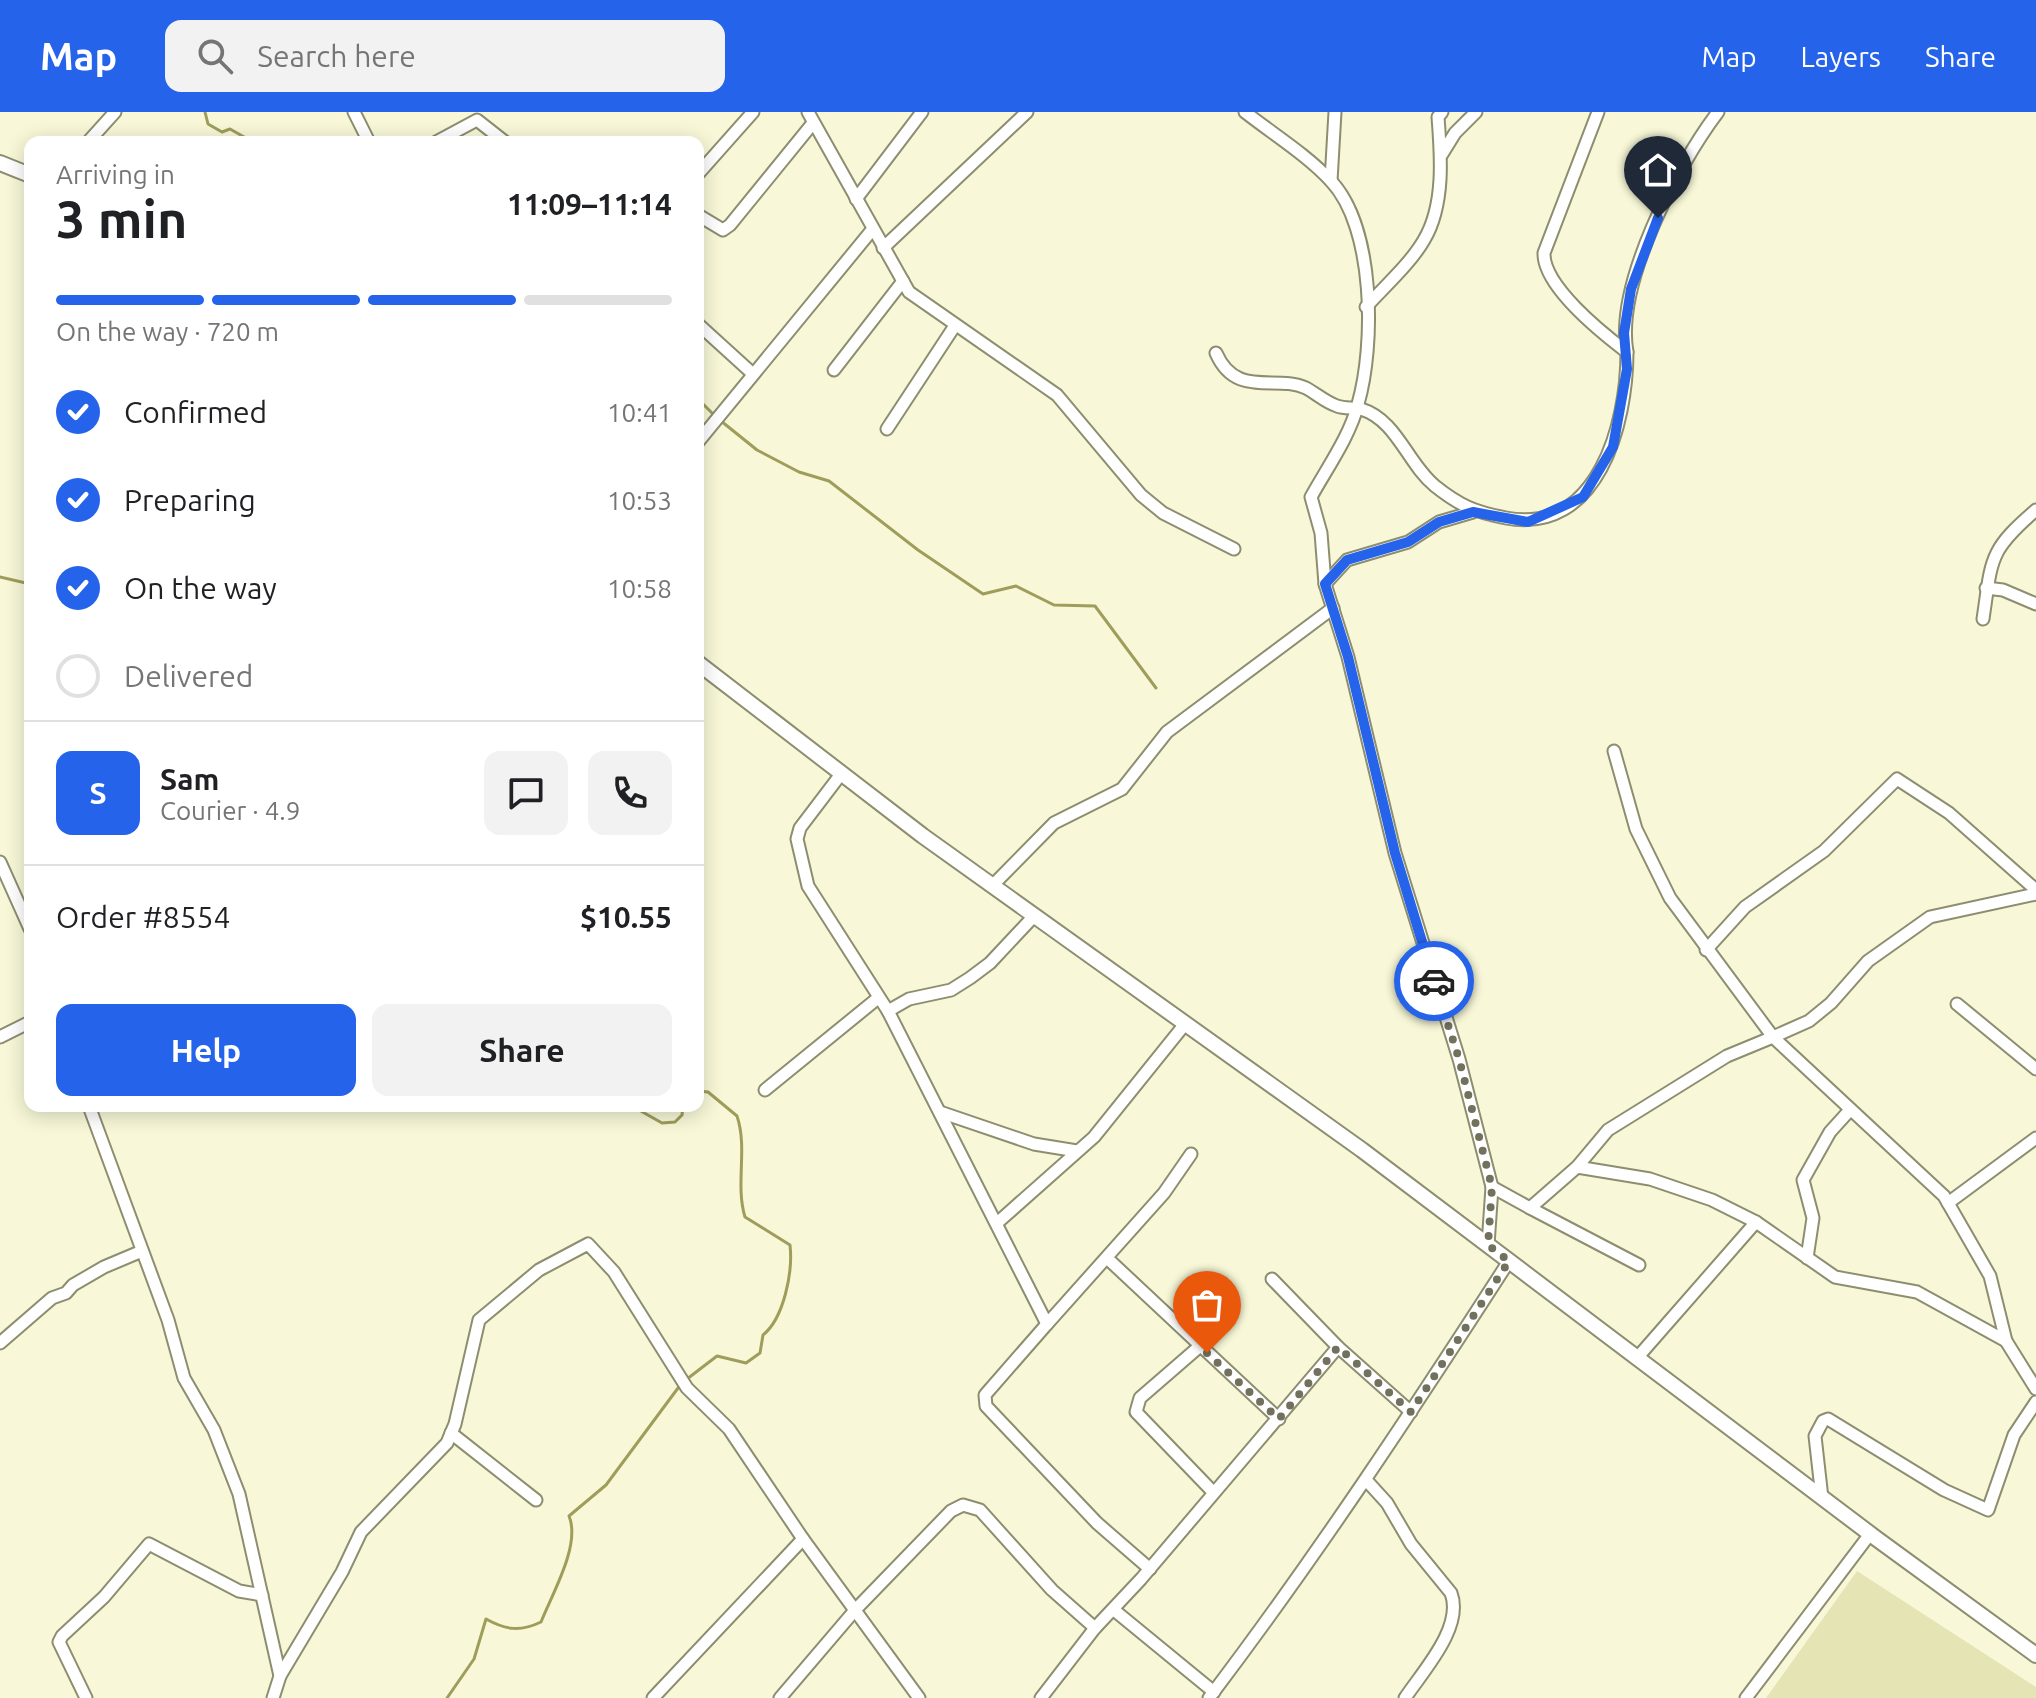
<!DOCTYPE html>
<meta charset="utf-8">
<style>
body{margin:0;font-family:Ubuntu,sans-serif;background:#f2f2f2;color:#202124;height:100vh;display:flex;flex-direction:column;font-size:30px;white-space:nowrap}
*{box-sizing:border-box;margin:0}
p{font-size:26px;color:#757577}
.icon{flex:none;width:44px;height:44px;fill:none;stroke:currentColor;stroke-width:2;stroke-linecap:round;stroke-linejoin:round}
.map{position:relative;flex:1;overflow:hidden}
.sheet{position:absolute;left:24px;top:24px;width:680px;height:976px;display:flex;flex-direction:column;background:#fff;border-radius:16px;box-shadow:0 4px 20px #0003}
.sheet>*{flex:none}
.pin{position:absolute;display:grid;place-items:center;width:68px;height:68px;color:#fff;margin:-82px -34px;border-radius:50% 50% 50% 0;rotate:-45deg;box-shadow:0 0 8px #0007}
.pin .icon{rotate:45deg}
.courier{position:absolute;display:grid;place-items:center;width:80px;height:80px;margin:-40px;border:6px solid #2563eb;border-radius:50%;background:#fff;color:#222;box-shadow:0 2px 10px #0007}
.overview em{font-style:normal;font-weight:700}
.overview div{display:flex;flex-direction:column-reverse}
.overview{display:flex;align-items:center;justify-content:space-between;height:136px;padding:0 32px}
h1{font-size:52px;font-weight:700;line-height:60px}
.bar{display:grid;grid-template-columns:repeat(4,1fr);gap:12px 8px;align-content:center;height:96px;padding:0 32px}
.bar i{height:10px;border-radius:6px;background:#e0e0e0}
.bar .current{background:#2563eb}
.bar p{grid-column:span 4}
.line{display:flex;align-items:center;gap:20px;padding:0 32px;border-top:2px solid #e0e0e0}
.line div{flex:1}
.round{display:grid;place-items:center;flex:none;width:84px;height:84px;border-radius:16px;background:#f2f2f2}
ol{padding:0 32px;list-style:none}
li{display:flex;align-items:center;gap:24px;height:88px}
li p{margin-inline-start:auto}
li .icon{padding:8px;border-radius:50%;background:#2563eb;color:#fff;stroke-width:4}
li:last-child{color:#757577}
li i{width:44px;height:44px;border:4px solid #e0e0e0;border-radius:50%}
.cta{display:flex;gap:16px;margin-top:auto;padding:16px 32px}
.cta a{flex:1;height:92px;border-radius:16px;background:#2563eb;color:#fff;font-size:32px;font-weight:700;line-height:92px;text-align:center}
.cta a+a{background:#f2f2f2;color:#202124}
header{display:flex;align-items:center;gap:48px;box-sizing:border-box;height:112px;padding:0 40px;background:#2563eb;color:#fff}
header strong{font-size:38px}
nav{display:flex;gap:44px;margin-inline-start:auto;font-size:28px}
.search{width:560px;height:72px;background:#f2f2f2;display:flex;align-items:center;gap:20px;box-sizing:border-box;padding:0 28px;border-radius:16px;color:#757577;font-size:30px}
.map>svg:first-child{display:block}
.green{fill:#e5e4b4}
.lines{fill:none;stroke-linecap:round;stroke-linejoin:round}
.stream{stroke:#9f9d5b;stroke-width:3}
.minor-casing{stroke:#8d8d70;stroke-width:15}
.major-casing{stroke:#8d8d70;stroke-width:18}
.minor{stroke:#fff;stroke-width:11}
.major{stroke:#fff;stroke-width:14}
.done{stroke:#71715e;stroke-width:8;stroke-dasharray:0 14.4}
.route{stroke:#2563eb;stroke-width:10}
</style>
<header>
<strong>Map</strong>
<div class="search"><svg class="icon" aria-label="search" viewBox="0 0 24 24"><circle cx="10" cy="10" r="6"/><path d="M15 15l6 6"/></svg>Search here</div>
<nav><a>Map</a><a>Layers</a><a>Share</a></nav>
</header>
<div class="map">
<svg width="2036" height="1586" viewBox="0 0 2036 1586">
<rect width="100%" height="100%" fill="#f8f8d8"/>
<path class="green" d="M 1857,1459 L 2036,1575 L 2036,1586 L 1766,1586 Z"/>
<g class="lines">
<g class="stream">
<path d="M 205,0 L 208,12 L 222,20 L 230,17 L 253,30"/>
<path d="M 698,287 L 716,305"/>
<path d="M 721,309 L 757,338 L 799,360 L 829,369 L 918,438 L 983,482 L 1016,474 L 1054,493 L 1095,494 L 1156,576"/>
<path d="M 0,465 L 30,472"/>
<path d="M 632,994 L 662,1011 L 675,1010 L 682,1003 L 683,994"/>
<path d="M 687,1267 L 717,1244 L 746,1251 L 760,1241 L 763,1223 C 784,1206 793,1160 790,1133 L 745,1105 C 735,1072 748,1037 737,1004 L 708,980 L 698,979"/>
<path d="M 447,1586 L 474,1547 L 486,1507 C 506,1518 520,1520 541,1510 C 552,1482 581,1433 569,1404 L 606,1373 L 681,1272"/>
</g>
<g class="minor-casing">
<g id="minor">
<path d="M 354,0 L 369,30"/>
<path d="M 808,0 L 909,180 L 1057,283 L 1141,383 L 1163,401 L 1234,437"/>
<path d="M 1245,0 C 1273,22 1307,43 1331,69 C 1375,116 1375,233 1358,292 C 1350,324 1327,356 1311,385 L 1321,421 L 1325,472 L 1348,545 L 1395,741 L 1459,947 L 1492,1075 L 1488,1133"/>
<path d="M 88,30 L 115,0"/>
<path d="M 436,30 L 477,8 L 505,30"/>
<path d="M 1442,42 L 1455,21 L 1476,0"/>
<path d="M 698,62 L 753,0"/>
<path d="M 1331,69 L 1335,0"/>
<path d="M 856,87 L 922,0"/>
<path d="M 698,103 L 723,118 L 730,113 L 813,11"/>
<path d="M 883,136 L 1027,0"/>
<path d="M 1366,195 C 1385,174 1410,152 1424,128 C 1445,93 1441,43 1438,5 L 1442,0"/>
<path d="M 698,212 L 753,262"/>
<path d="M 1627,240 C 1615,172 1677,54 1718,0"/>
<path d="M 1216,241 C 1236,287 1276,262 1306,276 C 1317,282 1325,290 1337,294 C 1345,297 1353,295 1361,297 C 1397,308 1407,351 1435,374 C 1460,394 1475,400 1506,406 C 1598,423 1627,312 1627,240 C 1602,221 1543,174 1544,141 L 1598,0"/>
<path d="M 834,258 L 903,169"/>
<path d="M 887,317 L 954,215"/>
<path d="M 698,330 L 872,118"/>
<path d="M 1325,472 L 1347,448 L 1408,430 L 1439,410 L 1473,400"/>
<path d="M 1986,476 L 2003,478 L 2036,492"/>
<path d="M 1983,507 C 1992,447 1988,439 2036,398"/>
<path d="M 841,662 L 800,716 L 797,727 L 808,774 L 888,899 L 1047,1212 L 1164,1081 L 1191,1042"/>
<path d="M 0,750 L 30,817"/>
<path d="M 992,774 L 1054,711 L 1122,677 L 1167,620 L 1333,496"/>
<path d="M 1706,838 L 1745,795 L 1824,739 L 1897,667 L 1949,701 L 2036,778"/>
<path d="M 1957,892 L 2036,957"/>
<path d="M 888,899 L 909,887 L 951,878 L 970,866 L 990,851 L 1034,804"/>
<path d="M 0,925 L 30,910"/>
<path d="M 765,978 L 878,886"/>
<path d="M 89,994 L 168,1208 L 184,1266 L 214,1318 L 239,1382 L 280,1564 L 273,1586"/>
<path d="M 940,1000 L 1034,1032 L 1077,1039"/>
<path d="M 1577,1055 L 1650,1067 L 1712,1088 L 1756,1110 L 1835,1165 L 1917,1180 L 2006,1229 L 1990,1164 L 1944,1084 L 1773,925 L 1809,909 L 1831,891 L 1868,849 L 1930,805 L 2036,782"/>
<path d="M 1492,1075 L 1530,1096 L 1577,1055 L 1608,1018 L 1727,944 L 1773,925 L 1670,786 L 1636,717 L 1614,639"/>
<path d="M 1948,1091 L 2036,1026"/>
<path d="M 1530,1096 L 1639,1153"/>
<path d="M 997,1111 L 1094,1025 L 1185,912"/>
<path d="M 1807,1146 L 1813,1106 L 1803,1068 L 1830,1020 L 1849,999"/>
<path d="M 1108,1147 L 1279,1307"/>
<path d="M 1272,1167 L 1338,1235 L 1411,1300"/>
<path d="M 1047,1212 L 985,1283 L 986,1294 L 1097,1411 L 1150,1457"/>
<path d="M 2006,1229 L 2036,1277"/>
<path d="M 0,1231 L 52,1186 L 66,1181 L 73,1173 L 104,1155 L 142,1139"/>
<path d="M 1200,1234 L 1140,1286 L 1136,1300 L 1213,1380"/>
<path d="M 1637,1246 L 1756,1110"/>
<path d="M 451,1321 L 536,1388"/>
<path d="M 1367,1369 L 1387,1391 L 1411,1432 L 1451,1481 C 1464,1515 1423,1559 1405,1586"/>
<path d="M 1822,1386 L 1815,1324 L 1823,1309 L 1828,1307 L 1944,1378 L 1988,1398 L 2014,1323 L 2036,1290"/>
<path d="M 1114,1498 L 1214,1580"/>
<path d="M 280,1564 L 342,1460 L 361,1420 L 447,1331 L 455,1312 L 479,1208 L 539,1158 L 588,1132 L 614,1160 L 687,1276 L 729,1317 L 803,1427 L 919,1586"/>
<path d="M 86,1586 L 59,1530 L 62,1524 L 104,1485 L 149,1432 L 239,1479 L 262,1483"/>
<path d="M 653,1586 L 803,1427"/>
<path d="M 780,1586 L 856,1497 L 951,1399 L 963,1393 L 980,1398 L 1052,1478 L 1095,1516"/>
<path d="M 1041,1586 L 1095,1516 L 1141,1467 L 1338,1235"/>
<path d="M 1209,1586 C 1316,1445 1413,1298 1509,1149"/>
<path d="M 1746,1586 L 1870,1422"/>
</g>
</g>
<g class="major-casing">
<g id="major">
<path d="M 0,51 L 30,63"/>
<path d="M 698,551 L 923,724 L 1362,1038 L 1877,1427 L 2036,1543"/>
</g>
</g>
<use href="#minor" class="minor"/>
<use href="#major" class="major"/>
</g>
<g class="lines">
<path class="done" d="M 1207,1241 L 1279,1307 L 1338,1235 L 1411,1300 L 1509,1149 L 1488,1133 L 1492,1075 L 1459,947 L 1434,869"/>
<path class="route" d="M 1434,869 L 1395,741 L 1348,545 L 1325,472 L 1347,448 L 1408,430 L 1439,410 L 1473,400 L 1528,410 L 1583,385 L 1613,335 L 1627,257 L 1624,221 L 1631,177 L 1658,106"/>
</g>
</svg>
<div class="pin" style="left:1207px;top:1241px;background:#ea580c"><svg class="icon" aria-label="bag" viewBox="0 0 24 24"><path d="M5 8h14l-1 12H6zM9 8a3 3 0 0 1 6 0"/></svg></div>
<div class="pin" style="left:1658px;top:106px;background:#1f2937"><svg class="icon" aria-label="home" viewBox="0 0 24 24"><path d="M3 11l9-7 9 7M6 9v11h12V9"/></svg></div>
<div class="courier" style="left:1434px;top:869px"><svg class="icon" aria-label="car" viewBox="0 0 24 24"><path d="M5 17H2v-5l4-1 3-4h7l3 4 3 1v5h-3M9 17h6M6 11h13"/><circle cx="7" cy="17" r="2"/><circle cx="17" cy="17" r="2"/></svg></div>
<section class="sheet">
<div class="overview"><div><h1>3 min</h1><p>Arriving in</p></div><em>11:09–11:14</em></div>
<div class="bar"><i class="current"></i><i class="current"></i><i class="current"></i><i></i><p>On the way · 720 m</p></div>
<ol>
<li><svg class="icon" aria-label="check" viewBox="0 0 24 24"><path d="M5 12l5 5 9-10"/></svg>Confirmed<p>10:41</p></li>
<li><svg class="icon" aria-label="check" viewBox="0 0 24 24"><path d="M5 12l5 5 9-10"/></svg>Preparing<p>10:53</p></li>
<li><svg class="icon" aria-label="check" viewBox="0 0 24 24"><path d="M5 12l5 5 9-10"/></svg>On the way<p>10:58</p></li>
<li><i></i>Delivered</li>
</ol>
<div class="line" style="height:144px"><b class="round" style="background:#2563eb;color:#fff">S</b><div><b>Sam</b><p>Courier · 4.9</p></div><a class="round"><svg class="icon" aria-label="chat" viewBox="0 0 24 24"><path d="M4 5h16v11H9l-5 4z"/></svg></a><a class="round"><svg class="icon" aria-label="phone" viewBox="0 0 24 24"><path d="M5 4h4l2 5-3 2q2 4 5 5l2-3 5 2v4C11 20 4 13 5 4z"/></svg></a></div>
<div class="line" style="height:104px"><div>Order #8554</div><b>$10.55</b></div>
<div class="cta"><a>Help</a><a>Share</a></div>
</section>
</div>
